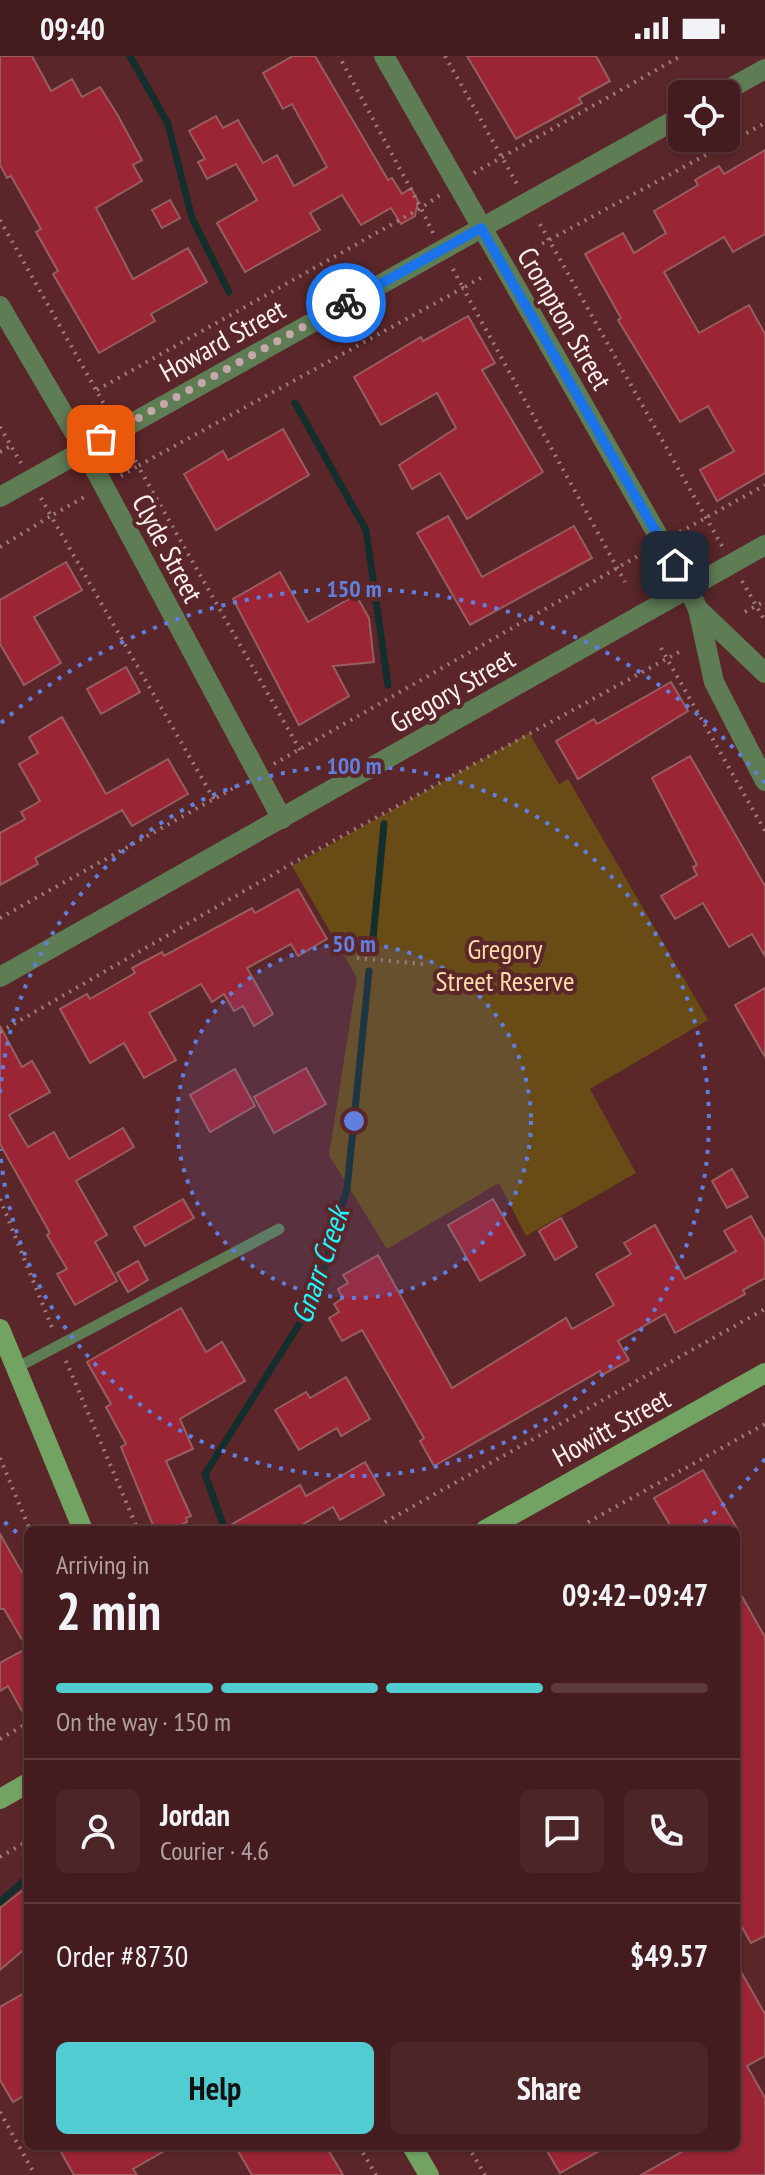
<!DOCTYPE html>
<meta charset="utf-8">
<style>
body{margin:0;font-family:"PT Sans Narrow",sans-serif;background:#4b2528;color:#f1f3f6;height:100vh;display:flex;flex-direction:column;font-size:30px;white-space:nowrap}
*{box-sizing:border-box;margin:0}
p{font-size:26px;color:#afa1a4}
.icon{flex:none;width:44px;height:44px;fill:none;stroke:currentColor;stroke-width:2;stroke-linecap:round;stroke-linejoin:round}
.map{position:relative;flex:1;overflow:hidden}
.panel{position:absolute;left:24px;top:1470px;width:716px;height:624px;display:flex;flex-direction:column;background:#441c1f;border-radius:12px;box-shadow:0 2px 6px #0004,0 0 0 2px #5c3a3d}
.panel>*{flex:none}
.buttons{position:absolute;left:668px;top:24px;display:grid;gap:16px}
.buttons a{display:grid;place-items:center;width:72px;height:72px;border-radius:12px;background:#441c1f;box-shadow:0 2px 6px #0004,0 0 0 2px #5c3a3d;font-size:40px}
.pin{position:absolute;display:grid;place-items:center;width:68px;height:68px;color:#fff;margin:-34px;border-radius:16px;box-shadow:0 4px 12px #0006}
.courier{position:absolute;display:grid;place-items:center;width:80px;height:80px;margin:-40px;border:6px solid #1a73e8;border-radius:50%;background:#fff;color:#222;box-shadow:0 2px 10px #0007}
.overview em{font-style:normal;font-weight:700}
.overview div{display:flex;flex-direction:column-reverse}
.overview{display:flex;align-items:center;justify-content:space-between;height:136px;padding:0 32px}
h1{font-size:52px;font-weight:700;line-height:60px}
.bar{display:grid;grid-template-columns:repeat(4,1fr);gap:12px 8px;align-content:center;height:96px;padding:0 32px}
.bar i{height:10px;border-radius:6px;background:#5c3a3d}
.bar .on{background:#51ccd1}
.bar p{grid-column:span 4}
.line{display:flex;align-items:center;gap:20px;padding:0 32px;border-top:2px solid #5c3a3d}
.line div{flex:1}
.round{display:grid;place-items:center;flex:none;width:84px;height:84px;border-radius:12px;background:#4b2528}
.cta{display:flex;gap:16px;margin-top:auto;padding:16px 32px}
.cta a{flex:1;height:92px;border-radius:12px;background:#51ccd1;color:#111;font-size:32px;font-weight:700;line-height:92px;text-align:center}
.cta a+a{background:#4b2528;color:#f1f3f6}
.status{display:flex;justify-content:space-between;align-items:center;height:56px;padding:0 40px;background:#441c1f;direction:ltr}
.status svg{height:22px;fill:currentColor}
.map>svg:first-child{display:block}
.green{fill:#684b15}
.lines{fill:none;stroke-linecap:round;stroke-linejoin:round}
.stream{stroke:#142d2d;stroke-width:7}
.building{fill:#9c2535;stroke:#985e5f;stroke-width:2}
.path{stroke:#a07c7e;stroke-width:4;stroke-dasharray:2 6;stroke-linecap:butt}
.lane{stroke:#5e7d55;stroke-width:11}
.street{stroke:#5e7d55;stroke-width:20}
.secondary{stroke:#72a363;stroke-width:20}
.done{stroke:#c5a9aa;stroke-width:8;stroke-dasharray:0 14.4}
.route{stroke:#1a73e8;stroke-width:10}
.ring{fill:none;stroke:#607fdf;stroke-width:4;stroke-dasharray:4 8}
.labels{text-anchor:middle;dominant-baseline:central;stroke-width:8;stroke-linejoin:round;paint-order:stroke}
.street-label{font-size:28px;fill:#fef0f0;stroke:#5a2629}
.park-label{font-size:28px;fill:#fbdba9;stroke:#5a2629}
.water-label{font-size:30px;font-style:italic;fill:#1ef7fe;stroke:#5a2629}
.centre{fill:#607fdf;stroke:#5a2629;stroke-width:4}
.ring-label{font-size:24px;text-anchor:middle;font-weight:bold;fill:#607fdf;stroke:#5a2629;stroke-width:8;stroke-linejoin:round;paint-order:stroke}
</style>
<div class="status"><b>09:40</b><svg viewBox="0 0 49 12"><path d="M0 12V9h3v3zM5 12V6h3v6zM10 12V3h3v9zM15 12V0h3v12zM26 1h20v11H26zM47 4h2v5h-2z"/></svg></div>
<div class="map">
<svg width="765" height="2119" viewBox="0 0 765 2119">
<rect width="100%" height="100%" fill="#5a2629"/>
<path class="green" d="M 529,677 L 559,728 L 568,723 L 708,964 L 590,1033 L 636,1117 L 526,1180 L 499,1127 L 387,1193 L 329,1099 L 357,922 L 292,810 Z"/>
<g class="lines">
<g class="stream">
<path d="M 130,0 L 168,68 L 192,162 L 229,236"/>
<path d="M 295,347 L 366,474 L 388,629"/>
<path d="M 372,893 L 384,768"/>
<path d="M 225,1474 L 205,1418 L 315,1243 L 347,1133 L 369,915"/>
<path d="M 0,1846 L 28,1821"/>
</g>
</g>
<g class="building">
<path d="M 0,0 L 32,0 L 51,35 L 72,23 L 82,41 L 100,31 L 117,58 L 142,104 L 133,109 L 142,125 L 96,152 L 133,223 L 188,192 L 207,226 L 151,258 L 155,265 L 99,297 L 53,218 L 58,215 L 36,176 L 41,173 L 11,120 L 7,122 L 0,109 Z"/>
<path d="M 293,0 L 315,0 L 388,124 L 392,122 L 402,138 L 411,132 L 418,145 L 415,160 L 401,168 L 391,152 L 361,169 L 342,139 L 310,157 L 320,174 L 245,216 L 217,167 L 257,144 L 236,108 L 207,123 L 198,106 L 205,103 L 189,75 L 216,60 L 223,72 L 238,64 L 263,107 L 277,99 L 294,130 L 327,111 L 292,48 L 283,53 L 263,17 Z"/>
<path d="M 467,0 L 596,0 L 610,25 L 579,42 L 582,47 L 516,83 Z"/>
<path d="M 765,94 L 765,178 L 733,196 L 724,181 L 664,216 L 699,277 L 749,249 L 765,278 L 765,417 L 717,445 L 700,414 L 734,395 L 708,350 L 680,366 L 618,264 L 621,262 L 585,198 L 623,177 L 634,197 L 666,177 L 654,155 L 698,129 L 695,124 L 719,110 L 724,118 Z"/>
<path d="M 170,144 L 180,162 L 162,172 L 152,154 Z"/>
<path d="M 468,260 L 495,307 L 482,314 L 543,416 L 467,463 L 440,417 L 412,433 L 399,409 L 456,372 L 437,337 L 381,369 L 354,321 L 421,281 L 423,285 Z"/>
<path d="M 283,373 L 309,419 L 216,474 L 184,418 L 223,395 L 228,404 Z"/>
<path d="M 448,460 L 482,521 L 574,470 L 592,502 L 470,569 L 417,477 Z"/>
<path d="M 66,506 L 82,534 L 34,561 L 61,607 L 24,629 L 0,588 L 0,544 Z"/>
<path d="M 280,516 L 308,566 L 356,539 L 369,562 L 374,606 L 333,610 L 349,640 L 299,669 L 233,543 Z"/>
<path d="M 126,611 L 140,636 L 101,658 L 87,633 Z"/>
<path d="M 671,626 L 688,655 L 578,723 L 556,685 L 594,663 L 597,668 Z"/>
<path d="M 62,661 L 106,738 L 168,703 L 188,738 L 132,770 L 122,754 L 35,802 L 38,808 L 0,829 L 0,777 L 25,763 L 21,756 L 40,745 L 19,708 L 38,697 L 29,681 Z"/>
<path d="M 690,700 L 765,830 L 765,900 L 752,878 L 729,891 L 703,847 L 675,863 L 661,840 L 697,819 L 693,811 L 697,809 L 652,722 Z"/>
<path d="M 298,833 L 327,883 L 298,900 L 291,888 L 247,912 L 273,958 L 254,970 L 243,950 L 234,955 L 224,938 L 212,946 L 201,928 L 149,957 L 176,1004 L 144,1022 L 124,987 L 90,1007 L 60,953 L 87,938 L 90,943 L 135,917 L 132,912 L 162,896 L 164,900 L 252,852 L 255,857 Z"/>
<path d="M 765,932 L 765,1001 L 735,949 Z"/>
<path d="M 0,970 L 22,1011 L 32,1005 L 50,1036 L 9,1059 L 28,1091 L 54,1076 L 69,1103 L 123,1072 L 134,1091 L 76,1125 L 107,1179 L 95,1186 L 117,1225 L 75,1249 L 57,1218 L 67,1213 L 47,1179 L 50,1177 L 0,1088 Z"/>
<path d="M 306,1012 L 326,1048 L 274,1077 L 254,1041 Z"/>
<path d="M 235,1013 L 255,1050 L 210,1076 L 190,1039 Z"/>
<path d="M 732,1113 L 748,1141 L 727,1152 L 712,1125 Z"/>
<path d="M 183,1143 L 194,1162 L 145,1190 L 134,1171 Z"/>
<path d="M 493,1143 L 525,1199 L 480,1225 L 448,1169 Z"/>
<path d="M 751,1160 L 765,1185 L 765,1222 L 743,1234 L 745,1238 L 675,1277 L 665,1258 L 618,1285 L 629,1304 L 602,1319 L 600,1315 L 434,1410 L 420,1385 L 424,1382 L 362,1274 L 342,1285 L 329,1262 L 339,1256 L 334,1248 L 343,1242 L 338,1233 L 348,1227 L 343,1219 L 378,1199 L 452,1332 L 566,1262 L 572,1273 L 614,1249 L 596,1218 L 631,1198 L 624,1187 L 655,1169 L 685,1223 L 736,1195 L 724,1175 Z"/>
<path d="M 561,1162 L 577,1191 L 555,1204 L 539,1175 Z"/>
<path d="M 138,1205 L 148,1224 L 128,1236 L 117,1217 Z"/>
<path d="M 181,1252 L 206,1296 L 222,1286 L 245,1325 L 180,1363 L 193,1393 L 166,1405 L 191,1460 L 186,1462 L 187,1466 L 170,1474 L 155,1474 L 121,1391 L 126,1388 L 106,1351 L 111,1348 L 87,1306 Z"/>
<path d="M 346,1321 L 370,1363 L 341,1380 L 337,1372 L 299,1394 L 275,1354 L 306,1336 L 310,1342 Z"/>
<path d="M 365,1406 L 384,1439 L 340,1464 L 333,1451 L 293,1474 L 222,1474 L 300,1429 L 306,1440 Z"/>
<path d="M 703,1414 L 738,1474 L 673,1474 L 654,1442 Z"/>
<path d="M 0,1478 L 28,1527 L 28,1666 L 8,1630 L 0,1635 L 0,1607 L 27,1592 L 4,1553 L 0,1553 Z"/>
<path d="M 736,1530 L 765,1581 L 765,1880 L 751,1887 L 736,1861 Z"/>
<path d="M 28,1830 L 28,1890 L 0,1914 L 0,1852 Z"/>
<path d="M 736,1907 L 765,1958 L 765,2000 L 747,2010 L 765,2042 L 765,2119 L 641,2119 L 692,2090 L 736,2090 Z"/>
<path d="M 28,1935 L 28,2037 L 13,2046 L 0,2024 L 0,1951 Z"/>
<path d="M 71,2090 L 173,2090 L 133,2113 L 137,2119 L 74,2119 L 61,2096 Z"/>
<path d="M 235,2090 L 326,2090 L 343,2119 L 252,2119 Z"/>
<path d="M 544,2090 L 608,2090 L 560,2117 Z"/>
</g>
<g class="lines">
<g class="path">
<path d="M 445,0 L 517,128"/>
<path d="M 474,117 L 681,0"/>
<path d="M 0,164 L 109,357"/>
<path d="M 433,177 L 421,152 L 440,139"/>
<path d="M 521,199 L 549,184 L 537,163"/>
<path d="M 453,213 L 463,232 L 486,219"/>
<path d="M 97,334 L 421,152 L 339,0"/>
<path d="M 0,371 L 21,407"/>
<path d="M 0,396 L 11,390"/>
<path d="M 121,420 L 138,410 L 129,393"/>
<path d="M 41,442 L 51,460 L 86,440"/>
<path d="M 680,476 L 765,429"/>
<path d="M 722,490 L 549,184 L 765,67"/>
<path d="M 0,491 L 51,460 L 215,745"/>
<path d="M 742,525 L 765,565"/>
<path d="M 745,556 L 765,545"/>
<path d="M 661,592 L 765,775"/>
<path d="M 300,694 L 138,410 L 463,232 L 625,526"/>
<path d="M 274,708 L 645,496"/>
<path d="M 0,862 L 239,729"/>
<path d="M 357,902 L 423,908"/>
<path d="M 0,976 L 293,807 L 679,596"/>
<path d="M 0,1143 L 53,1274"/>
<path d="M 66,1305 L 138,1474"/>
<path d="M 0,1402 L 30,1474"/>
<path d="M 371,1474 L 765,1253"/>
<path d="M 574,1474 L 765,1368"/>
<path d="M 0,1683 L 28,1667"/>
<path d="M 0,1801 L 28,1785"/>
<path d="M 0,2056 L 35,2119"/>
<path d="M 359,2090 L 376,2119"/>
<path d="M 468,2090 L 485,2119"/>
</g>
<path class="lane" d="M 16,1312 L 279,1173"/>
<g class="street">
<path d="M 384,0 L 688,532 L 698,553 L 714,626 L 765,725"/>
<path d="M 720,38 L 765,13"/>
<path d="M 0,250 L 84,393 L 282,763"/>
<path d="M 0,441 L 682,60"/>
<path d="M 698,553 L 765,617"/>
<path d="M 0,921 L 765,489"/>
</g>
<g class="secondary">
<path d="M 0,1273 L 83,1474"/>
<path d="M 485,1474 L 765,1317"/>
<path d="M 0,1743 L 28,1727"/>
<path d="M 412,2090 L 429,2119"/>
</g>
</g>
<g class="lines">
<path class="done" d="M 101,383 L 346,247"/>
<path class="route" d="M 346,247 L 481,172 L 675,509"/>
</g>
<circle cx="354" cy="1065" r="177" fill="#607fdf" fill-opacity=".12"/>
<g class="ring">
<circle cx="354" cy="1065" r="177"/>
<path d="M0 1037A355 355 0 1 1 0 1093"/>
<path d="M765 1403A532 532 0 0 1 696 1473M26 1484A532 532 0 0 1 1 1463M1 667A532 532 0 0 1 765 727"/>
</g>
<g class="labels">
<g class="street-label">
<text transform="translate(565 262) rotate(60)">Crompton Street</text>
<text transform="translate(222 284) rotate(-29)">Howard Street</text>
<text transform="translate(168 492) rotate(62)">Clyde Street</text>
<text transform="translate(452 634) rotate(-30)">Gregory Street</text>
<text transform="translate(611 1371) rotate(-29)">Howitt Street</text>
</g>
<g class="park-label">
<text x="505" y="892">Gregory<tspan x="505" dy="32">Street Reserve</tspan></text>
</g>
<g class="water-label">
<text transform="translate(319 1209) rotate(-71)">Gnarr Creek</text>
</g>
</g>
<circle cx="354" cy="1065" r="12" class="centre"/>
<g class="ring-label">
<text x="354" y="541">150 m</text>
<text x="354" y="718">100 m</text>
<text x="354" y="896">50 m</text>
</g>
</svg>
<div class="buttons">
<a><svg class="icon" aria-label="locate" viewBox="0 0 24 24"><circle cx="12" cy="12" r="6"/><path d="M12 2v4M12 18v4M2 12h4M18 12h4"/></svg></a>
</div>
<div class="pin" style="left:101px;top:383px;background:#ea580c"><svg class="icon" aria-label="bag" viewBox="0 0 24 24"><path d="M5 8h14l-1 12H6zM9 8a3 3 0 0 1 6 0"/></svg></div>
<div class="pin" style="left:675px;top:509px;background:#1f2937"><svg class="icon" aria-label="home" viewBox="0 0 24 24"><path d="M3 11l9-7 9 7M6 9v11h12V9"/></svg></div>
<div class="courier" style="left:346px;top:247px"><svg class="icon" aria-label="bike" viewBox="0 0 24 24"><circle cx="6" cy="16" r="4"/><circle cx="18" cy="16" r="4"/><path d="M6 16l4-8h5l3 8M10 8l3 8H6M13 5h3"/></svg></div>
<section class="panel">
<div class="overview"><div><h1>2 min</h1><p>Arriving in</p></div><em>09:42–09:47</em></div>
<div class="bar"><i class="on"></i><i class="on"></i><i class="on"></i><i></i><p>On the way · 150 m</p></div>
<div class="line" style="height:144px"><a class="round"><svg class="icon" aria-label="person" viewBox="0 0 24 24"><circle cx="12" cy="8" r="4"/><path d="M4 21q1-7 8-7t8 7"/></svg></a><div><b>Jordan</b><p>Courier · 4.6</p></div><a class="round"><svg class="icon" aria-label="chat" viewBox="0 0 24 24"><path d="M4 5h16v11H9l-5 4z"/></svg></a><a class="round"><svg class="icon" aria-label="phone" viewBox="0 0 24 24"><path d="M5 4h4l2 5-3 2q2 4 5 5l2-3 5 2v4C11 20 4 13 5 4z"/></svg></a></div>
<div class="line" style="height:104px"><div>Order #8730</div><b>$49.57</b></div>
<div class="cta"><a>Help</a><a>Share</a></div>
</section>
</div>
